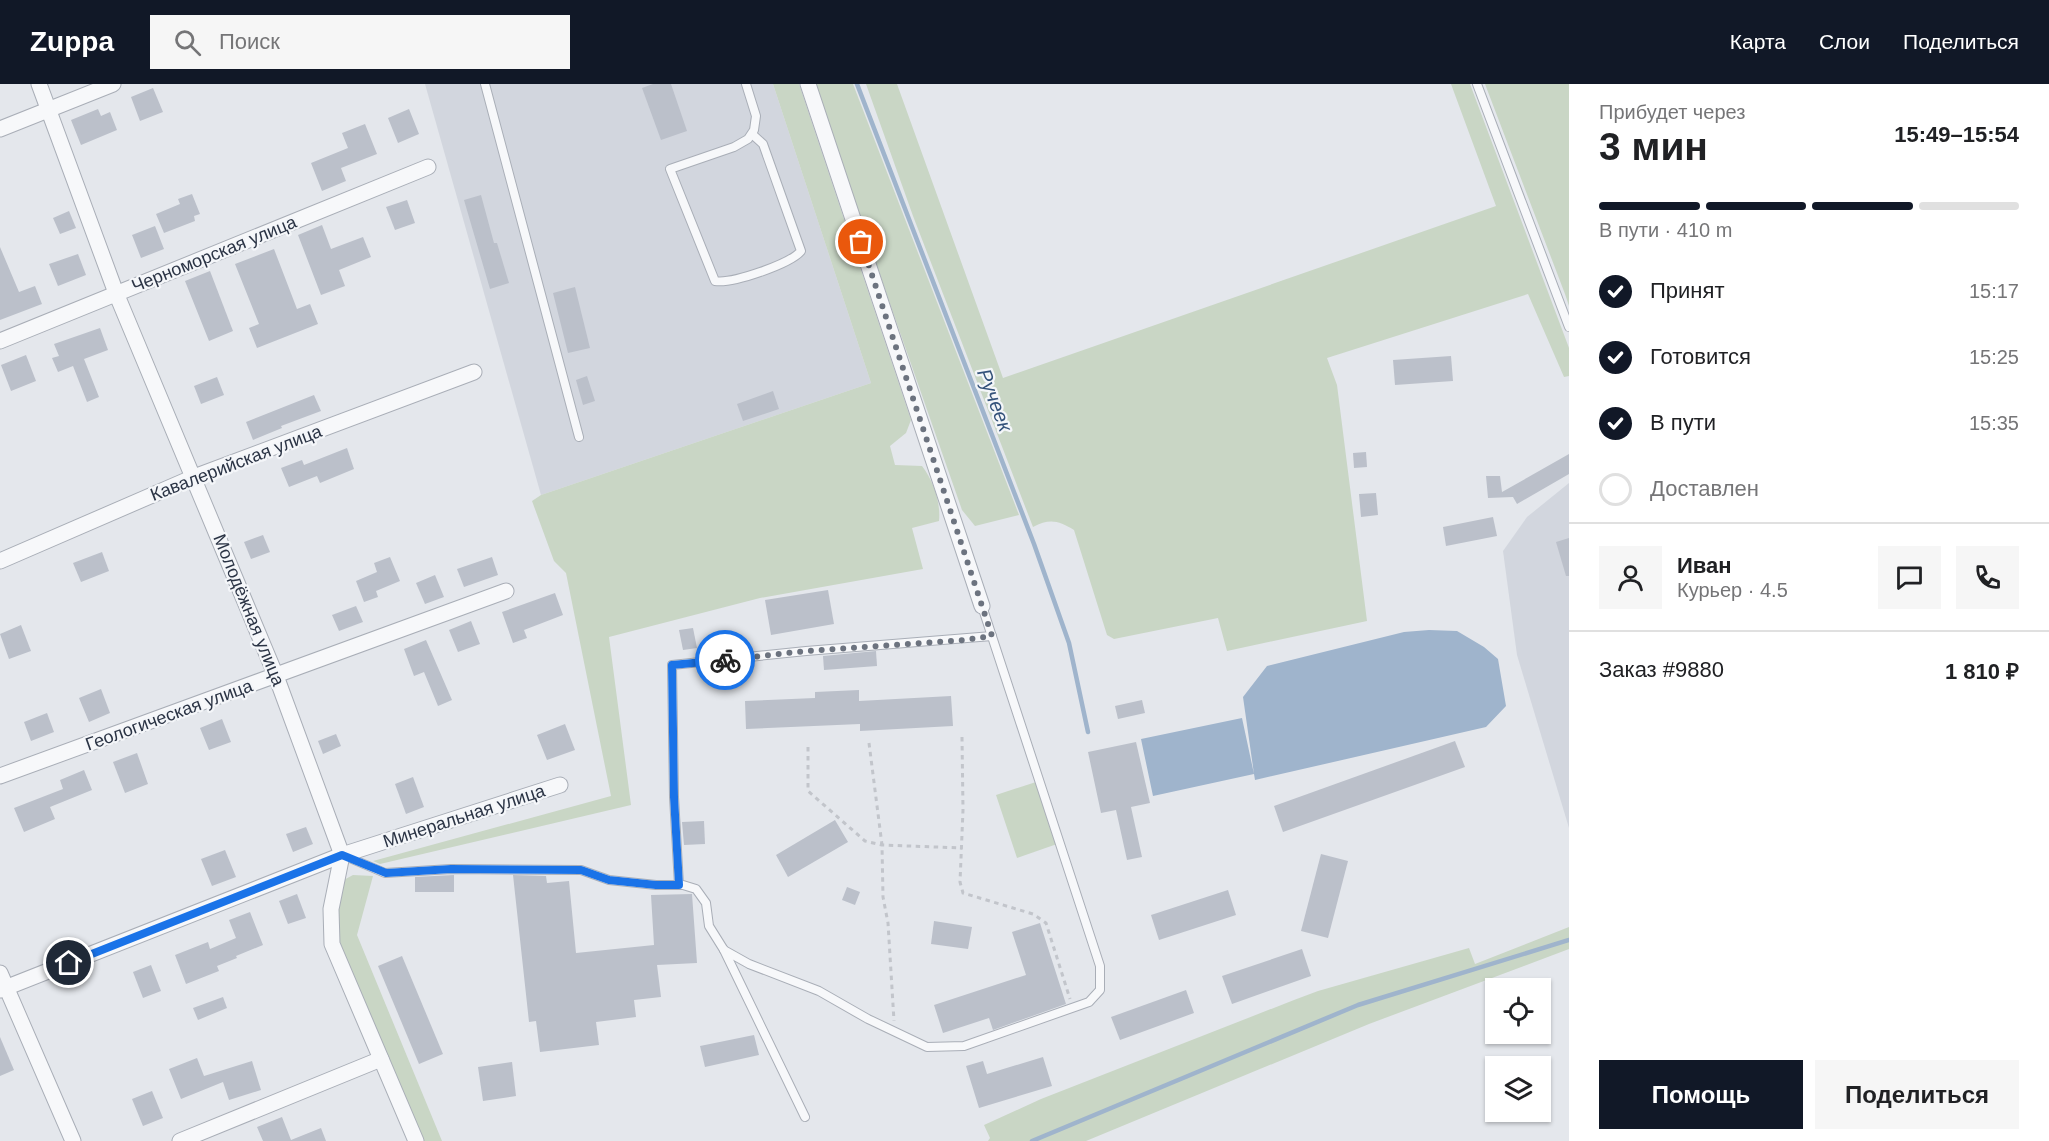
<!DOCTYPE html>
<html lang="ru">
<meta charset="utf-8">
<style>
body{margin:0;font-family:Helvetica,sans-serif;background:#f6f6f6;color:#202124;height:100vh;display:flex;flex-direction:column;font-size:22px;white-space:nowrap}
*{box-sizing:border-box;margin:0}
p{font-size:20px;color:#757577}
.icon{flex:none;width:33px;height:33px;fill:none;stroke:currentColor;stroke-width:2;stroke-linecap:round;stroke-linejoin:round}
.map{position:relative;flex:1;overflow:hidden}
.sheet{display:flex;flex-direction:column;background:#fff;width:480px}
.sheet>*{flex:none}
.fabs{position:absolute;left:1485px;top:894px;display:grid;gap:12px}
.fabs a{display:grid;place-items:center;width:66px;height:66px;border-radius:0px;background:#fff;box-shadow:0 2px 4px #0004;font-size:30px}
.pin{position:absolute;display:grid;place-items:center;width:51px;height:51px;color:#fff;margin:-26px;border:3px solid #fff;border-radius:50%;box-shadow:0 2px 6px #0007}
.courier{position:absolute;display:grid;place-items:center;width:60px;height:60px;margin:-30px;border:4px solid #1a73e8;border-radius:50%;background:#fff;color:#222;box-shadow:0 2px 8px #0007}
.headline em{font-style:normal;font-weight:600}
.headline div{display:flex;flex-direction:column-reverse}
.headline{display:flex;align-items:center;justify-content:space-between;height:102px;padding:0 30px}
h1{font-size:39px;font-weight:600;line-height:45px}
.bar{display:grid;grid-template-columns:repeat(4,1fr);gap:9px 6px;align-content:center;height:72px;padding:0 30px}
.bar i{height:8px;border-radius:4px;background:#e0e0e0}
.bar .current{background:#111827}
.bar p{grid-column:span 4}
.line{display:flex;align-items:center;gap:15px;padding:0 30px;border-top:2px solid #e0e0e0}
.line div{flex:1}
.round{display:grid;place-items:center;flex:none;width:63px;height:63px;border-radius:0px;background:#f6f6f6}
ol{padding:0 30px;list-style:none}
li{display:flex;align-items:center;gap:18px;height:66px}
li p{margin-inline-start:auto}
li .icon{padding:6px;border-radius:50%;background:#111827;color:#fff;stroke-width:4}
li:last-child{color:#757577}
li i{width:33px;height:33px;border:3px solid #e0e0e0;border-radius:50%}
.action{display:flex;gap:12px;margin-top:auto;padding:12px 30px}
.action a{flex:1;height:69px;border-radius:0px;background:#111827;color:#fff;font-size:24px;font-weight:600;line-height:69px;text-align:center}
.action a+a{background:#f6f6f6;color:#202124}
header{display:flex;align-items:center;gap:36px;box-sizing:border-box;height:84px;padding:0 30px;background:#111827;color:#fff}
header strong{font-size:28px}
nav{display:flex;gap:33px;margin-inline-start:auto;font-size:21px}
.search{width:420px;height:54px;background:#f6f6f6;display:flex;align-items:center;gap:15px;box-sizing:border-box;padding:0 21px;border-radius:0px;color:#757577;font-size:22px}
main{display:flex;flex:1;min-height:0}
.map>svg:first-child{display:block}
.built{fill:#d2d6de}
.green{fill:#c9d6c5}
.water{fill:#9fb4cc}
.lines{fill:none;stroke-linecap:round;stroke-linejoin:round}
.stream{stroke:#9fb4cc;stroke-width:4.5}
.building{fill:#bbc0ca}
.service-casing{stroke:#a9aeb7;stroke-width:10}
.minor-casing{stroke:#a9aeb7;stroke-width:17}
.path{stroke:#c2c5cb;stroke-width:3;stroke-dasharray:4.5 4.5;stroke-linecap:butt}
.service{stroke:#f7f8fa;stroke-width:8}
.minor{stroke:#f7f8fa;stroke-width:15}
.done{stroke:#6c737f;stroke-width:6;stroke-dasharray:0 10.8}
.route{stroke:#1a73e8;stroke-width:8}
.labels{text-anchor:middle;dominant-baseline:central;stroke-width:4.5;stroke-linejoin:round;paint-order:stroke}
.street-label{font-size:18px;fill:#2b3445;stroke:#f4f6f9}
.water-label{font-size:20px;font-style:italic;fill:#34527a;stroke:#f4f6f9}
</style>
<header>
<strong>Zuppa</strong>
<div class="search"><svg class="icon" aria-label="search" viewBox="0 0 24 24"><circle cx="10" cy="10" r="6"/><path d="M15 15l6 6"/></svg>Поиск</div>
<nav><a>Карта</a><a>Слои</a><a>Поделиться</a></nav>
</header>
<main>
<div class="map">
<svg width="1569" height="1057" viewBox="0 0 1569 1057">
<rect width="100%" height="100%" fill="#e4e7ec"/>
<g class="built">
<path d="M 425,0 L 773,0 L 871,299 L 541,411 Z"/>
<path d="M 1569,399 L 1569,744 L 1517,571 L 1503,467 L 1527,433 Z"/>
</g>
<g class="green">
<path d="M 773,0 L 799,0 L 911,336 L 906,349 L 890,362 L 895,381 L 922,382 C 933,396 941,418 939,437 L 912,444 L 923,485 L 760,514 L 609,553 L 631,721 L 380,780 L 373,777 L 611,712 L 566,489 L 554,477 L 532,417 L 541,411 L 871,299 Z"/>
<path d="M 815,0 L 853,0 L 1019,431 L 975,442 L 962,426 L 888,214 Z"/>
<path d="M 866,0 L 897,0 L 1003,294 L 1496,122 L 1451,0 L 1470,0 L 1569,264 L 1569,292 L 1564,293 L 1528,210 L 1327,274 L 1337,301 L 1367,537 L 1227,567 L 1218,534 L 1114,555 L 1107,551 L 1074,446 C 1059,437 1050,434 1033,443 L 913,132 Z"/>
<path d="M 1485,0 L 1569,0 L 1569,222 L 1565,210 Z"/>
<path d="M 1036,698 L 1057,760 L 1017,774 L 996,711 Z"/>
<path d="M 353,791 L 373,792 L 357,851 L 442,1057 L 422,1057 L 338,858 L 337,827 L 340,798 Z"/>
<path d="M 1569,843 L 1569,865 L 1369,940 L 1086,1057 L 988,1057 L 990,1054 L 984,1041 L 1041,1015 L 1294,916 L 1318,907 L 1469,864 L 1475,880 Z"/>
</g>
<path class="water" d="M 1429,546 L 1457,547 L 1484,563 L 1498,575 L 1506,622 L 1486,643 L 1255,696 L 1254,690 L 1153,712 L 1141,655 L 1242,634 L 1254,690 L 1243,613 L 1267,582 L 1404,548 Z"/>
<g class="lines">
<g class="stream">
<path d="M 857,0 L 1034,460 L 1069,559 L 1088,648"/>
<path d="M 1032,1057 L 1358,921 L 1569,856"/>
</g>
</g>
<g class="building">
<path d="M 653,0 L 671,0 L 687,47 L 661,56 L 642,4 Z"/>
<path d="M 153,4 L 163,28 L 140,37 L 131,13 Z"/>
<path d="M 98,25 L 101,32 L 110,28 L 117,46 L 81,61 L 71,36 Z"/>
<path d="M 409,25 L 419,50 L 398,59 L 388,34 Z"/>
<path d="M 365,40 L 377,70 L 341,84 L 346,97 L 322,107 L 311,79 L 348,64 L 342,49 Z"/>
<path d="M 192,110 L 200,130 L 194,132 L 195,137 L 164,149 L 156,130 L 180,120 L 178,115 Z"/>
<path d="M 481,111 L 494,159 L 497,159 L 509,199 L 490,205 L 464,116 Z"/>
<path d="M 407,116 L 415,139 L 395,146 L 386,123 Z"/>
<path d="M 69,127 L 76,144 L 60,150 L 53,134 Z"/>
<path d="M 322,141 L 331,165 L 363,153 L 371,173 L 339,186 L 345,202 L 321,211 L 298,151 Z"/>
<path d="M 155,142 L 164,165 L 141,174 L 132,151 Z"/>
<path d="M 0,163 L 19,208 L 35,202 L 42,220 L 0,236 Z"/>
<path d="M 274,165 L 297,225 L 310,220 L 318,240 L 257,264 L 249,244 L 259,240 L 235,180 Z"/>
<path d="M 78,170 L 86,191 L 58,202 L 49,180 Z"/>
<path d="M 210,187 L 233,247 L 209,257 L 185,197 Z"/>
<path d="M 575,203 L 590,264 L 568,269 L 553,209 Z"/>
<path d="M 100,244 L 108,266 L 84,275 L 99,313 L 87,318 L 73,282 L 58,288 L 52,274 L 59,272 L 54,260 Z"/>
<path d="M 26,271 L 36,297 L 11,307 L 1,281 Z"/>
<path d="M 1451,272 L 1453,297 L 1395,301 L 1393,276 Z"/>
<path d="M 587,292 L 595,317 L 583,321 L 576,296 Z"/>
<path d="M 217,293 L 224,311 L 201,320 L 194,302 Z"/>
<path d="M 773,307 L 779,325 L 743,337 L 737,320 Z"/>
<path d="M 314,311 L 321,327 L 281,342 L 282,344 L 253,356 L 246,338 Z"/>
<path d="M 347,364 L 354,385 L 320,399 L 317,392 L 289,403 L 281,384 L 302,376 L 304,381 Z"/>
<path d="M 1366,368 L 1367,383 L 1354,384 L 1353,369 Z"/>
<path d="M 1569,370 L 1569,390 L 1517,420 L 1513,413 L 1488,414 L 1486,392 L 1500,392 L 1502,408 Z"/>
<path d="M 1376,409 L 1378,431 L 1361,433 L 1359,410 Z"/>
<path d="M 1493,433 L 1497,452 L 1446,462 L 1443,443 Z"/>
<path d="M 263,451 L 270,468 L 251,475 L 244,458 Z"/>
<path d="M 1569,454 L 1569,492 L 1566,492 L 1556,458 Z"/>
<path d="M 102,468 L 109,487 L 81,498 L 73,479 Z"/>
<path d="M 390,473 L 400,497 L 376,507 L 378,513 L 364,518 L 356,497 L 377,488 L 374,479 Z"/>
<path d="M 492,473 L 498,491 L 464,503 L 457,485 Z"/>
<path d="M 435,491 L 444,513 L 425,520 L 416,499 Z"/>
<path d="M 828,506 L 834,540 L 771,551 L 765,516 Z"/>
<path d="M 555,509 L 563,531 L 524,546 L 527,554 L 513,559 L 502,528 Z"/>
<path d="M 356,522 L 363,538 L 339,547 L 332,531 Z"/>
<path d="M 471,537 L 480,560 L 458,568 L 449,546 Z"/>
<path d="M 21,541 L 31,567 L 9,575 L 0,550 Z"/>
<path d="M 693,544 L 697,564 L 683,566 L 679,546 Z"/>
<path d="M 426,556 L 452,616 L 438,622 L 424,588 L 414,592 L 404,565 Z"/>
<path d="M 876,567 L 877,582 L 824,586 L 823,572 Z"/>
<path d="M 101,605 L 110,629 L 89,638 L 79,614 Z"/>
<path d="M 859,606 L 859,617 L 951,612 L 953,642 L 860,647 L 860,640 L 746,645 L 745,617 L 815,614 L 815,608 Z"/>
<path d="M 1142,616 L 1145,629 L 1118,635 L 1115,622 Z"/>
<path d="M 47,629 L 54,648 L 31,657 L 24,638 Z"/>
<path d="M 222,635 L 231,658 L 209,666 L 200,644 Z"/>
<path d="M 565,640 L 575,666 L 547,676 L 537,651 Z"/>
<path d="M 336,650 L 341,662 L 323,670 L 318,657 Z"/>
<path d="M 1455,657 L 1465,683 L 1283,748 L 1274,722 Z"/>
<path d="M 1136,658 L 1150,719 L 1131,723 L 1142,773 L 1127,776 L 1116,726 L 1101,729 L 1088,668 Z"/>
<path d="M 137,669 L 148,700 L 125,709 L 113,678 Z"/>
<path d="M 84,686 L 92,706 L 50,723 L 55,735 L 24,748 L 14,724 L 63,705 L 60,696 Z"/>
<path d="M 413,693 L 424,723 L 406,730 L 395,700 Z"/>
<path d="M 835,736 L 848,758 L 788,793 L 776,771 Z"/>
<path d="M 704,737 L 705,760 L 684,761 L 682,738 Z"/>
<path d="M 306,743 L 313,760 L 293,768 L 286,750 Z"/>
<path d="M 225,766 L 236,793 L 212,802 L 201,775 Z"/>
<path d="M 1321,770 L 1348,777 L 1328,854 L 1301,847 Z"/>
<path d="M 454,791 L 454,808 L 415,808 L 415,793 Z"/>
<path d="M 513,791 L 546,792 L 547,799 L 569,797 L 576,869 L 654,861 L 651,811 L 692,810 L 697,879 L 657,881 L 661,913 L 634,916 L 636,933 L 596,938 L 599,961 L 540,968 L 536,937 L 529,938 Z"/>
<path d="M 847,803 L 860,808 L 855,821 L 842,816 Z"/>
<path d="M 1228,806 L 1236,831 L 1159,856 L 1151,831 Z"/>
<path d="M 297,810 L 306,834 L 288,840 L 279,817 Z"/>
<path d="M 250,828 L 263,861 L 236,872 L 237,874 L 217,882 L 219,887 L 186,900 L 175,871 L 208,858 L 210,865 L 236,854 L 229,836 Z"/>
<path d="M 934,837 L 972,843 L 968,865 L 931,860 Z"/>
<path d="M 1040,839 L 1066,920 L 993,946 L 989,934 L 943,949 L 934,921 L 1026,891 L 1012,848 Z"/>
<path d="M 1302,865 L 1311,892 L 1232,920 L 1222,892 Z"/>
<path d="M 402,872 L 443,970 L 419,980 L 378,882 Z"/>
<path d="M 151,881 L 161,907 L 143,914 L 133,888 Z"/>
<path d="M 1186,906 L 1194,929 L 1120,956 L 1111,933 Z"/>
<path d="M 223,913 L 227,924 L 198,936 L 193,924 Z"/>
<path d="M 754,951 L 759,971 L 705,983 L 700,962 Z"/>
<path d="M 0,953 L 14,986 L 0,992 Z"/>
<path d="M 1043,973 L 1052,1002 L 979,1024 L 966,982 L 983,977 L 987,990 Z"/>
<path d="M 197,974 L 204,992 L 252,977 L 261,1006 L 229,1016 L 223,998 L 181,1015 L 169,985 Z"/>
<path d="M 512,978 L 516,1012 L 483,1017 L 478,983 Z"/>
<path d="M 152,1007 L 163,1034 L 143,1042 L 132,1015 Z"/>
<path d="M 282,1033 L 291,1056 L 321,1044 L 326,1057 L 263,1057 L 257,1043 Z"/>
</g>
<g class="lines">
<g class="service-casing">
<g id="service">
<path d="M 485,0 L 579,353"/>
<path d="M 746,0 L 756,32 L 754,46 L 748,55 L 734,63 L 670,85 L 715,197 C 732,200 790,180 801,167 L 763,60 L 752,50"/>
<path d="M 1477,0 L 1569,243"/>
<path d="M 345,772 L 385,789 L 451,785 L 581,786 L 609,796 L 656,801 L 683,801 L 696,805 L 706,819 L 709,842 L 724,866 L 749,880 L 819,907 L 868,935 L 927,963 L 964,962 L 1089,918 L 1100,906 L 1100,882 L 982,522"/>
<path d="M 679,801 L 674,713 L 672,581 L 806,567 L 992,552"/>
<path d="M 724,866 L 805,1033"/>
</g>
</g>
<g class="minor-casing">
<g id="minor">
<path d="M 39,0 L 116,209 L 276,592 L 342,771 L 331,825 L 332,860 L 416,1057"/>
<path d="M 808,0 L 982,522"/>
<path d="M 0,45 L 113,0"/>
<path d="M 0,257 L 428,83"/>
<path d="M 0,477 L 194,393 L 474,288"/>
<path d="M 0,692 L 506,507"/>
<path d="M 0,889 L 73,1057"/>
<path d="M 0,906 L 342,771 L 560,701"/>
<path d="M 180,1057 L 381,975"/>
</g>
</g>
<g class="path">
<path d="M 962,653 L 963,726 L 960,798 L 963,809 L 1033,830 L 1046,839 L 1070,915"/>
<path d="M 869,659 L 882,761 L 883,813 L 888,839 L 894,937"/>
<path d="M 808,663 L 808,707 L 865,757 L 882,761 L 962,764"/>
</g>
<use href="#service" class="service"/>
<use href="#minor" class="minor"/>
</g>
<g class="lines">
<path class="done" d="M 725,576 L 806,567 L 964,556 L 992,552 L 861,158"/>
<path class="route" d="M 69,879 L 342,771 L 386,789 L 451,785 L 581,786 L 609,796 L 656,801 L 679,801 L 674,713 L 672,581 L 725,576"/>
</g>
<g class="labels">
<g class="street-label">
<text transform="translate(214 170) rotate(-22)">Черноморская улица</text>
<text transform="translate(236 379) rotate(-21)">Кавалерийская улица</text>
<text transform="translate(249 526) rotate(68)">Молодёжная улица</text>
<text transform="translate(169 631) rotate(-20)">Геологическая улица</text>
<text transform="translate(464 732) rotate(-18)">Минеральная улица</text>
</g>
<g class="water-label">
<text transform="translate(995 316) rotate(69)">Ручеек</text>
</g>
</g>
</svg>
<div class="fabs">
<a><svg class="icon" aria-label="locate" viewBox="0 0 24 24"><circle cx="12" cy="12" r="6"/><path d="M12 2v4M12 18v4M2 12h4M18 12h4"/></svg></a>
<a><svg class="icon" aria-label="layers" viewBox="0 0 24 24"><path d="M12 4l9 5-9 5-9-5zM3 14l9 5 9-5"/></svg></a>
</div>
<div class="pin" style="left:861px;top:158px;background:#ea580c"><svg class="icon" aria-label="bag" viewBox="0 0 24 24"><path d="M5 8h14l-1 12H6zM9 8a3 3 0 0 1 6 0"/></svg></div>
<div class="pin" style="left:69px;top:879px;background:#1f2937"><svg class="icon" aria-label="home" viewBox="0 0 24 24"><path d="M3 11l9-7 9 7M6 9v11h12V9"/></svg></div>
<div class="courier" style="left:725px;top:576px"><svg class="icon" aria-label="bike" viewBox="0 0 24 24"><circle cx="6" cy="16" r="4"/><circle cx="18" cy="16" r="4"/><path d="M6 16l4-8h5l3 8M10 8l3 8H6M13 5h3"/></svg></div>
</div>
<section class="sheet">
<div class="headline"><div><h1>3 мин</h1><p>Прибудет через</p></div><em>15:49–15:54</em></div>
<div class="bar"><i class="current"></i><i class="current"></i><i class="current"></i><i></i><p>В пути · 410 m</p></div>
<ol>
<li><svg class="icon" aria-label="check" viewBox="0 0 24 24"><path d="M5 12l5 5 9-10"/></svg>Принят<p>15:17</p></li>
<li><svg class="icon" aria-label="check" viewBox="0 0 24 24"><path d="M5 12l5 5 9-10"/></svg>Готовится<p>15:25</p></li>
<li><svg class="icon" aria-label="check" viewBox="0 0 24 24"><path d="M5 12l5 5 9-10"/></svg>В пути<p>15:35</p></li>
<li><i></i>Доставлен</li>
</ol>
<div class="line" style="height:108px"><a class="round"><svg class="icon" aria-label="person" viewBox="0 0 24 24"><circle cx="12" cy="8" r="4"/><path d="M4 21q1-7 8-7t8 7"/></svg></a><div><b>Иван</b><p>Курьер · 4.5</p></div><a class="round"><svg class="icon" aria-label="chat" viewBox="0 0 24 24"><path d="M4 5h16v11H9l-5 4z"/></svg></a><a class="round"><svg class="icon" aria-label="phone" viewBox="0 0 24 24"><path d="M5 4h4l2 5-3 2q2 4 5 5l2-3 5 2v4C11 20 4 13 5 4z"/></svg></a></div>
<div class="line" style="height:78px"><div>Заказ #9880</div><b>1 810 ₽</b></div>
<div class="action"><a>Помощь</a><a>Поделиться</a></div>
</section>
</main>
